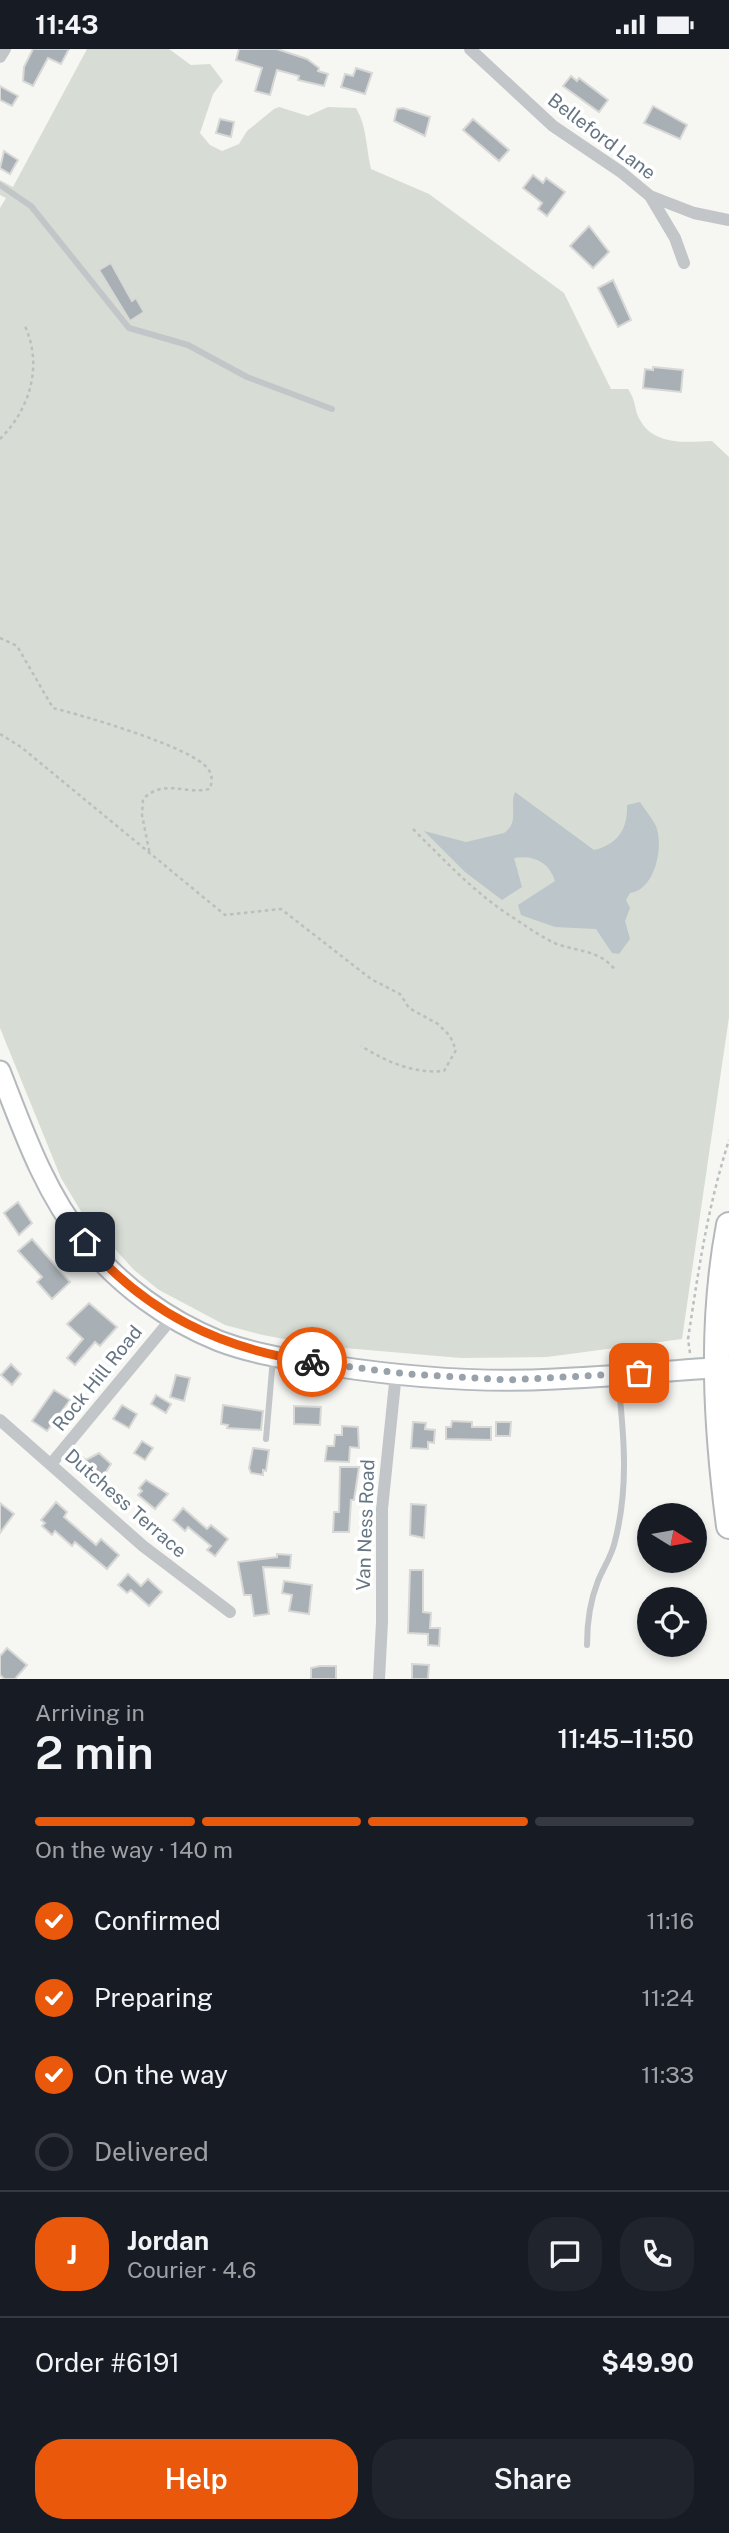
<!DOCTYPE html>
<meta charset="utf-8">
<style>
body{margin:0;font-family:"Public Sans",sans-serif;background:#20242c;color:#f1f3f6;height:100vh;display:flex;flex-direction:column;font-size:26px;white-space:nowrap}
*{box-sizing:border-box;margin:0}
p{font-size:23px;color:#9ea1a6}
.icon{flex:none;width:38px;height:38px;fill:none;stroke:currentColor;stroke-width:2;stroke-linecap:round;stroke-linejoin:round}
.map{position:relative;height:1630px;overflow:hidden}
.sheet{display:flex;flex-direction:column;background:#171b24;flex:1}
.sheet>*{flex:none}
.needle{width:46px;rotate:101deg}
.fabs{position:absolute;left:637px;top:1454px;display:grid;gap:14px}
.fabs a{display:grid;place-items:center;width:70px;height:70px;border-radius:50%;background:#171b24;box-shadow:0 4px 10px #0003;font-size:35px}
.pin{position:absolute;display:grid;place-items:center;width:60px;height:60px;color:#fff;margin:-30px;border-radius:14px;box-shadow:0 4px 10px #0006}
.courier{position:absolute;display:grid;place-items:center;width:70px;height:70px;margin:-35px;border:5px solid #ea580c;border-radius:50%;background:#fff;color:#222;box-shadow:0 2px 9px #0007}
.head em{font-style:normal;font-weight:600}
.head div{display:flex;flex-direction:column-reverse}
.head{display:flex;align-items:center;justify-content:space-between;height:119px;padding:0 35px}
h1{font-size:46px;font-weight:600;line-height:52px}
.bar{display:grid;grid-template-columns:repeat(4,1fr);gap:10px 7px;align-content:center;height:84px;padding:0 35px}
.bar i{height:9px;border-radius:5px;background:#363941}
.bar .on{background:#ea580c}
.bar p{grid-column:span 4}
.line{display:flex;align-items:center;gap:18px;padding:0 35px;border-top:2px solid #363941}
.line div{flex:1}
.round{display:grid;place-items:center;flex:none;width:74px;height:74px;border-radius:28px;background:#20242c}
ol{padding:0 35px;list-style:none}
li{display:flex;align-items:center;gap:21px;height:77px}
li p{margin-inline-start:auto}
li .icon{padding:7px;border-radius:50%;background:#ea580c;color:#fff;stroke-width:4}
li:last-child{color:#9ea1a6}
li i{width:38px;height:38px;border:4px solid #363941;border-radius:50%}
.button{display:flex;gap:14px;margin-top:auto;padding:14px 35px}
.button a{flex:1;height:80px;border-radius:28px;background:#ea580c;color:#fff;font-size:28px;font-weight:600;line-height:80px;text-align:center}
.button a+a{background:#20242c;color:#f1f3f6}
.status{display:flex;justify-content:space-between;align-items:center;height:49px;padding:0 35px;background:#171b24;direction:ltr}
.status svg{height:19px;fill:currentColor}
.map>svg:first-child{display:block}
.green{fill:#d7ddd4}
.water{fill:#bbc5ca}
.building{fill:#a9b0b5;stroke:#d8d8d6;stroke-width:2}
.lines{fill:none;stroke-linecap:round;stroke-linejoin:round}
.secondary-casing{stroke:#b4b9bd;stroke-width:23}
.motorway-casing{stroke:#b5b8bb;stroke-width:28}
.path{stroke:#bcbec0;stroke-width:2.5;stroke-dasharray:3.5 3.5;stroke-linecap:butt}
.service{stroke:#c2c6c9;stroke-width:6}
.minor{stroke:#c2c6c9;stroke-width:12}
.secondary{stroke:#fff;stroke-width:19}
.motorway{stroke:#fff;stroke-width:24}
.done{stroke:#98a2aa;stroke-width:7;stroke-dasharray:0 12.6}
.route{stroke:#ea580c;stroke-width:9}
.labels{text-anchor:middle;dominant-baseline:central;stroke-width:7;stroke-linejoin:round;paint-order:stroke}
.street-label{font-size:19px;fill:#667583;stroke:#fff}
</style>
<div class="status"><b>11:43</b><svg viewBox="0 0 49 12"><path d="M0 12V9h3v3zM5 12V6h3v6zM10 12V3h3v9zM15 12V0h3v12zM26 1h20v11H26zM47 4h2v5h-2z"/></svg></div>
<div class="map">
<svg width="729" height="1630" viewBox="0 0 729 1630">
<rect width="100%" height="100%" fill="#f6f6f3"/>
<path class="green" d="M 87,0 L 169,0 L 191,16 L 210,15 L 223,32 L 213,45 L 200,84 L 210,96 L 222,102 L 239,95 L 247,82 L 274,60 L 279,58 L 308,67 L 328,58 L 356,59 C 367,77 366,99 371,120 L 429,145 L 564,244 L 611,340 L 628,340 C 637,353 634,362 640,371 C 654,397 687,393 712,392 L 729,408 L 729,968 L 682,1290 L 547,1308 L 461,1309 L 321,1297 L 263,1286 L 225,1276 L 159,1241 L 134,1221 L 82,1164 L 61,1129 L 0,979 L 0,159 L 6,149 L 0,146 L 0,131 L 13,138 Z"/>
<path class="water" d="M 515,743 L 594,801 C 618,795 628,780 627,756 L 640,753 C 645,761 652,769 656,777 C 664,798 655,841 630,844 L 626,851 L 630,859 L 625,872 L 630,890 L 619,905 L 612,904 L 596,880 L 555,878 L 521,866 L 518,856 L 555,832 C 549,813 534,806 514,809 L 522,838 L 502,851 L 465,823 L 424,782 L 466,793 L 504,784 C 520,773 509,758 515,743 Z"/>
<g class="building">
<path d="M 33,0 L 69,0 L 61,15 L 48,9 L 33,37 L 23,32 L 24,18 Z"/>
<path d="M 239,0 L 277,0 L 307,10 L 319,19 L 318,22 L 328,25 L 324,37 L 298,31 L 299,27 L 277,21 L 270,46 L 255,42 L 262,19 L 236,11 Z"/>
<path d="M 356,19 L 372,24 L 365,45 L 341,38 L 345,25 L 353,27 Z"/>
<path d="M 571,27 L 577,32 L 579,29 L 608,51 L 599,63 L 563,37 Z"/>
<path d="M 0,37 L 18,47 L 12,57 L 0,51 Z"/>
<path d="M 653,57 L 687,76 L 680,90 L 644,74 Z"/>
<path d="M 403,59 L 430,68 L 425,87 L 394,72 L 397,60 Z"/>
<path d="M 220,70 L 234,73 L 231,88 L 216,84 Z"/>
<path d="M 473,70 L 509,101 L 499,112 L 463,81 Z"/>
<path d="M 4,102 L 18,111 L 10,125 L 0,119 Z"/>
<path d="M 533,126 L 543,134 L 546,129 L 565,143 L 547,167 L 538,160 L 542,154 L 523,139 Z"/>
<path d="M 589,177 L 609,203 L 593,219 L 570,197 Z"/>
<path d="M 111,214 L 132,252 L 136,249 L 144,263 L 130,272 L 99,221 Z"/>
<path d="M 613,231 L 631,271 L 618,278 L 598,239 Z"/>
<path d="M 653,318 L 683,321 L 681,343 L 643,339 L 645,320 L 653,321 Z"/>
<path d="M 18,1153 L 32,1174 L 19,1186 L 4,1164 Z"/>
<path d="M 32,1190 L 70,1233 L 52,1250 L 37,1233 L 42,1228 L 18,1202 Z"/>
<path d="M 89,1254 L 117,1278 L 100,1297 L 95,1293 L 75,1316 L 67,1309 L 83,1290 L 67,1275 Z"/>
<path d="M 11,1315 L 21,1325 L 12,1336 L 1,1326 Z"/>
<path d="M 176,1326 L 190,1329 L 184,1352 L 170,1348 Z"/>
<path d="M 54,1341 L 70,1351 L 47,1382 L 32,1372 Z"/>
<path d="M 156,1346 L 171,1355 L 166,1364 L 151,1355 Z"/>
<path d="M 122,1356 L 137,1365 L 129,1379 L 113,1370 Z"/>
<path d="M 223,1356 L 263,1362 L 261,1381 L 227,1379 L 228,1376 L 221,1375 Z"/>
<path d="M 294,1357 L 321,1358 L 320,1376 L 294,1375 Z"/>
<path d="M 452,1372 L 472,1373 L 472,1378 L 491,1378 L 491,1391 L 446,1390 L 446,1378 L 451,1378 Z"/>
<path d="M 413,1373 L 426,1374 L 425,1380 L 435,1381 L 434,1394 L 428,1393 L 428,1400 L 411,1399 Z"/>
<path d="M 496,1373 L 511,1373 L 510,1387 L 496,1387 Z"/>
<path d="M 342,1377 L 358,1378 L 359,1399 L 350,1398 L 349,1413 L 325,1412 L 327,1397 L 334,1397 L 335,1386 L 342,1386 Z"/>
<path d="M 142,1392 L 153,1399 L 145,1411 L 134,1404 Z"/>
<path d="M 253,1399 L 269,1401 L 266,1422 L 263,1421 L 263,1426 L 251,1424 L 249,1419 Z"/>
<path d="M 99,1404 L 111,1415 L 98,1435 L 75,1413 L 81,1407 L 86,1411 Z"/>
<path d="M 340,1418 L 359,1418 L 354,1451 L 351,1451 L 349,1483 L 333,1483 L 334,1463 L 339,1463 Z"/>
<path d="M 146,1431 L 168,1445 L 155,1460 L 138,1446 L 142,1442 L 139,1439 Z"/>
<path d="M 56,1453 L 67,1463 L 64,1468 L 96,1496 L 101,1490 L 119,1506 L 107,1520 L 75,1493 L 72,1497 L 55,1482 L 52,1486 L 42,1477 L 45,1474 L 41,1471 Z"/>
<path d="M 0,1454 L 14,1465 L 0,1484 Z"/>
<path d="M 411,1455 L 426,1456 L 424,1489 L 410,1486 Z"/>
<path d="M 183,1459 L 207,1480 L 211,1476 L 228,1490 L 215,1507 L 207,1501 L 211,1497 L 188,1478 L 185,1482 L 173,1471 Z"/>
<path d="M 277,1505 L 291,1506 L 290,1519 L 263,1518 L 269,1565 L 254,1567 L 251,1546 L 244,1546 L 238,1513 L 277,1508 Z"/>
<path d="M 410,1521 L 423,1521 L 423,1563 L 431,1564 L 430,1579 L 440,1579 L 439,1597 L 428,1596 L 428,1585 L 408,1584 Z"/>
<path d="M 128,1525 L 141,1537 L 148,1530 L 162,1543 L 149,1557 L 131,1541 L 127,1544 L 118,1536 Z"/>
<path d="M 284,1532 L 312,1536 L 309,1565 L 289,1562 L 292,1546 L 282,1544 Z"/>
<path d="M 7,1599 L 27,1616 L 15,1630 L 4,1630 L 0,1626 L 0,1607 Z"/>
<path d="M 412,1615 L 429,1616 L 428,1630 L 412,1630 Z"/>
<path d="M 320,1617 L 336,1617 L 336,1630 L 311,1630 L 311,1619 Z"/>
</g>
<g class="lines">
<g class="secondary-casing">
<path id="secondary" d="M 0,1022 C 23,1081 44,1142 84,1192 C 119,1236 167,1271 219,1292 C 256,1306 294,1311 333,1317 C 405,1328 481,1334 555,1330 C 613,1328 671,1321 729,1318"/>
</g>
<g class="motorway-casing">
<path id="motorway" d="M 729,1176 C 710,1276 716,1377 729,1477"/>
</g>
<g class="path">
<path d="M 0,390 C 30,360 43,317 25,277"/>
<path d="M 0,589 L 17,597 L 53,659 C 81,666 193,698 208,720 C 213,726 212,733 210,740 C 184,746 165,729 143,750 L 142,766 L 150,806"/>
<path d="M 0,685 L 21,698 L 225,866 L 281,860 L 371,930 L 400,945 L 409,959 L 438,975 L 450,987 L 456,1001 L 444,1022 C 414,1025 387,1013 361,997"/>
<path d="M 413,780 C 443,810 471,840 506,864 C 522,874 540,888 557,895 C 579,903 600,901 615,921"/>
<path d="M 690,1304 L 688,1290 C 699,1218 707,1161 729,1091"/>
</g>
<g class="service">
<path d="M 0,136 L 31,157 L 129,279 L 188,296 L 247,328 L 332,360"/>
<path d="M 266,1390 L 273,1309"/>
<path d="M 587,1596 C 587,1575 590,1552 598,1532 C 603,1519 612,1507 615,1492 C 629,1438 624,1386 618,1330"/>
</g>
<g class="minor">
<path d="M 470,0 L 553,77 L 621,123 L 650,147 L 694,164 L 729,171"/>
<path d="M 0,8 L 5,0"/>
<path d="M 650,147 L 675,189 L 684,214"/>
<path d="M 0,1371 L 143,1497 L 230,1563"/>
<path d="M 51,1415 L 173,1268"/>
<path d="M 379,1630 L 382,1573 L 382,1460 L 396,1324"/>
</g>
<use href="#secondary" class="secondary"/>
<use href="#motorway" class="motorway"/>
</g>
<g class="lines">
<path class="done" d="M 312,1313 L 407,1325 L 508,1331 L 639,1324"/>
<path class="route" d="M 85,1193 C 146,1264 221,1300 312,1313"/>
</g>
<g class="labels">
<g class="street-label">
<text transform="translate(602 87) rotate(37)">Belleford Lane</text>
<text transform="translate(97 1329) rotate(-51)">Rock Hill Road</text>
<text transform="translate(126 1454) rotate(41)">Dutchess Terrace</text>
<text transform="translate(365 1476) rotate(-88)">Van Ness Road</text>
</g>
</g>
</svg>
<div class="fabs">
<a><svg class="needle" viewBox="-14 -14 28 28"><path d="M0-13l5 13h-10z" fill="#e53935"/><path d="M0 13l5-13h-10z" fill="#9ea1a6"/></svg></a>
<a><svg class="icon" aria-label="locate" viewBox="0 0 24 24"><circle cx="12" cy="12" r="6"/><path d="M12 2v4M12 18v4M2 12h4M18 12h4"/></svg></a>
</div>
<div class="pin" style="left:639px;top:1324px;background:#ea580c"><svg class="icon" aria-label="bag" viewBox="0 0 24 24"><path d="M5 8h14l-1 12H6zM9 8a3 3 0 0 1 6 0"/></svg></div>
<div class="pin" style="left:85px;top:1193px;background:#1f2937"><svg class="icon" aria-label="home" viewBox="0 0 24 24"><path d="M3 11l9-7 9 7M6 9v11h12V9"/></svg></div>
<div class="courier" style="left:312px;top:1313px"><svg class="icon" aria-label="bike" viewBox="0 0 24 24"><circle cx="6" cy="16" r="4"/><circle cx="18" cy="16" r="4"/><path d="M6 16l4-8h5l3 8M10 8l3 8H6M13 5h3"/></svg></div>
</div>
<section class="sheet">
<div class="head"><div><h1>2 min</h1><p>Arriving in</p></div><em>11:45–11:50</em></div>
<div class="bar"><i class="on"></i><i class="on"></i><i class="on"></i><i></i><p>On the way · 140 m</p></div>
<ol>
<li><svg class="icon" aria-label="check" viewBox="0 0 24 24"><path d="M5 12l5 5 9-10"/></svg>Confirmed<p>11:16</p></li>
<li><svg class="icon" aria-label="check" viewBox="0 0 24 24"><path d="M5 12l5 5 9-10"/></svg>Preparing<p>11:24</p></li>
<li><svg class="icon" aria-label="check" viewBox="0 0 24 24"><path d="M5 12l5 5 9-10"/></svg>On the way<p>11:33</p></li>
<li><i></i>Delivered</li>
</ol>
<div class="line" style="height:126px"><b class="round" style="background:#ea580c;color:#fff">J</b><div><b>Jordan</b><p>Courier · 4.6</p></div><a class="round"><svg class="icon" aria-label="chat" viewBox="0 0 24 24"><path d="M4 5h16v11H9l-5 4z"/></svg></a><a class="round"><svg class="icon" aria-label="phone" viewBox="0 0 24 24"><path d="M5 4h4l2 5-3 2q2 4 5 5l2-3 5 2v4C11 20 4 13 5 4z"/></svg></a></div>
<div class="line" style="height:91px"><div>Order #6191</div><b>$49.90</b></div>
<div class="button"><a>Help</a><a>Share</a></div>
</section>
